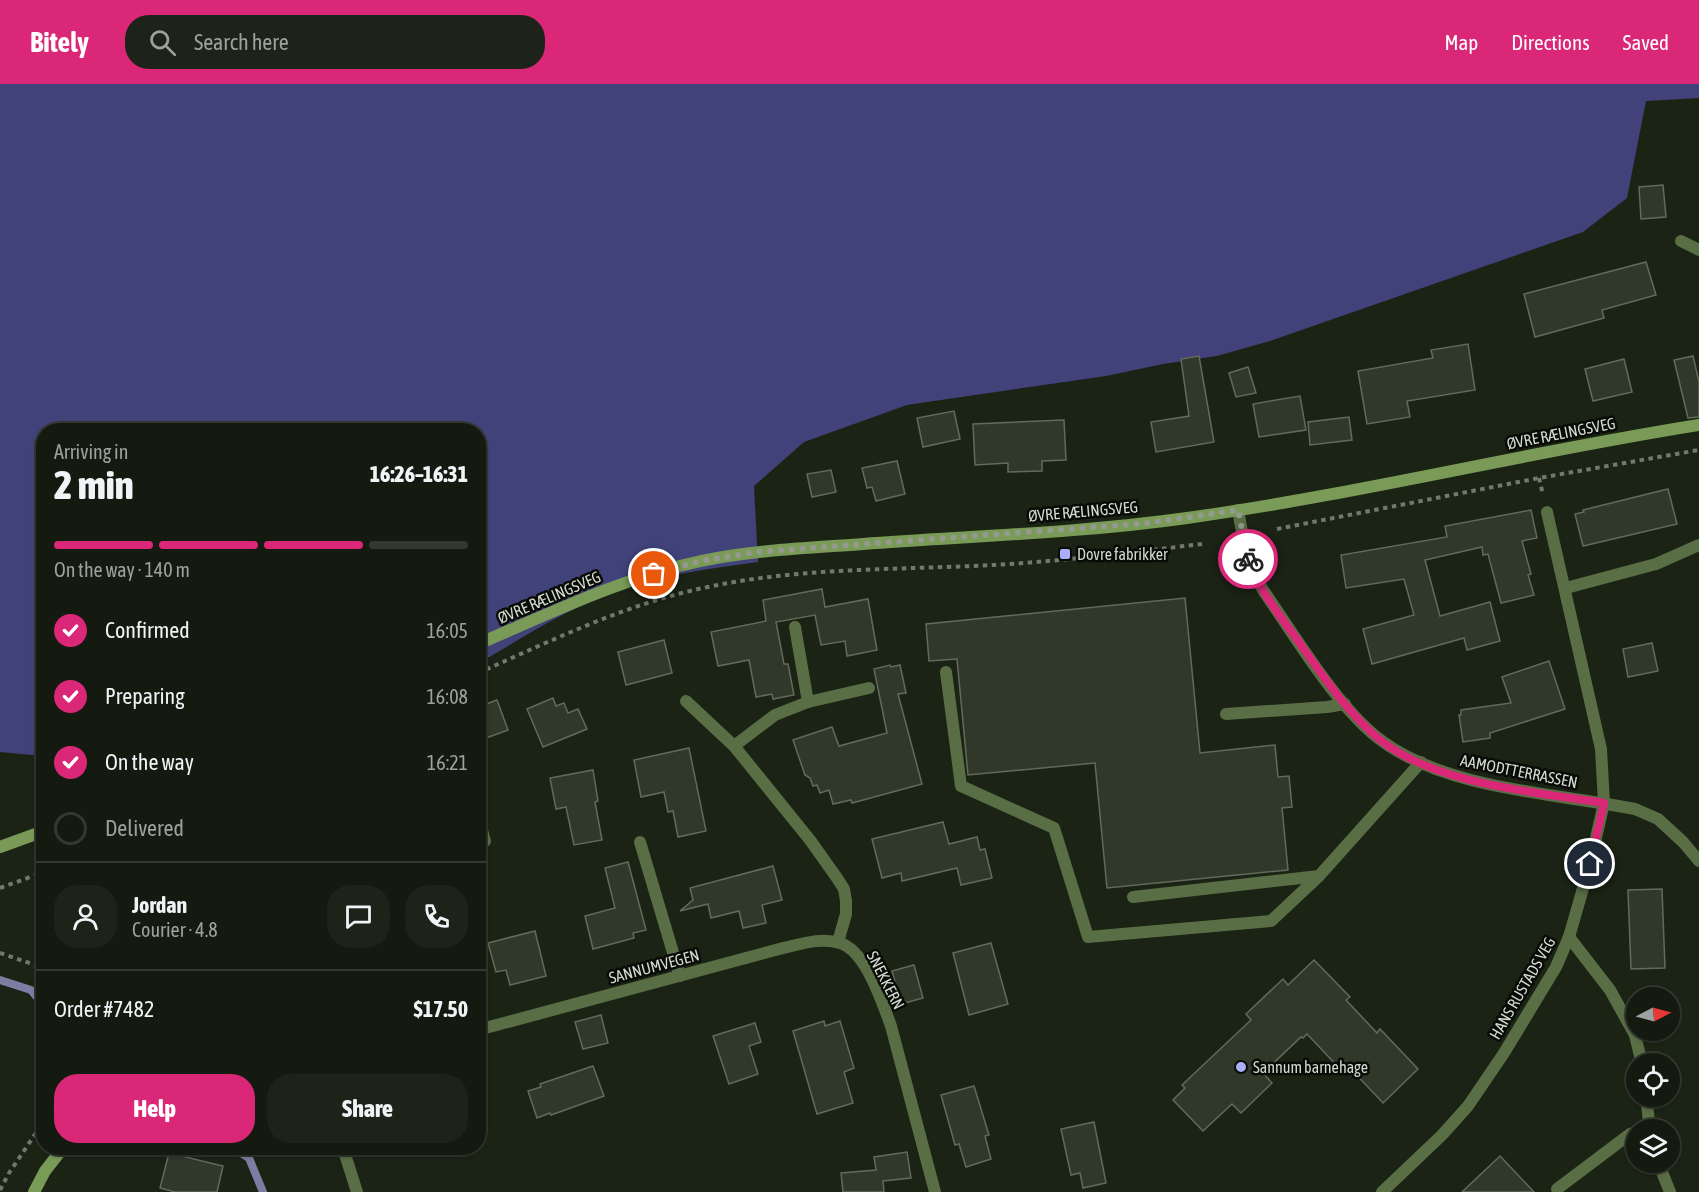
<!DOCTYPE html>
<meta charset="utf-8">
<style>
body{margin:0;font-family:"Asap Condensed",sans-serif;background:#1d2319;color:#f1f3f6;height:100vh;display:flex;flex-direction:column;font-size:22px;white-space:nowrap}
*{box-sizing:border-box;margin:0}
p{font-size:20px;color:#9da19f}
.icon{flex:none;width:33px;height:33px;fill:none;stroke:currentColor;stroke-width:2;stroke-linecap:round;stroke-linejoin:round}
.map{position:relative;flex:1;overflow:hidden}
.sheet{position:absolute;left:36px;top:339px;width:450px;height:732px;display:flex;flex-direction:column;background:#141a10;border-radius:24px;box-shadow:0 2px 4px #0004,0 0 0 2px #333830}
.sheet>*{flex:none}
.needle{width:39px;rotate:84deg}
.buttons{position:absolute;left:1626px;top:903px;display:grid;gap:12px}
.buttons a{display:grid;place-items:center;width:54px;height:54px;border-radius:50%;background:#141a10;box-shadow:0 2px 4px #0004,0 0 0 2px #333830;font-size:30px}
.pin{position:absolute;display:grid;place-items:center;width:51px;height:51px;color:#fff;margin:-26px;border:3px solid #fff;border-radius:50%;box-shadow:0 2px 6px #0007}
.courier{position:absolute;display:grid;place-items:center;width:60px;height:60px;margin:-30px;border:4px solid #db2777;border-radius:50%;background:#fff;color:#222;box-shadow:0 2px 8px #0007}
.summary em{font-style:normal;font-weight:800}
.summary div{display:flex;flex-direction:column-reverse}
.summary{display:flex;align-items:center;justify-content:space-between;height:102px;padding:0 18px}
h1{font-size:39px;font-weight:800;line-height:45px}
.bar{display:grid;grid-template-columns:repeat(4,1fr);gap:9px 6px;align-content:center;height:72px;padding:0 18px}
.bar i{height:8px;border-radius:4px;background:#333830}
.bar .current{background:#db2777}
.bar p{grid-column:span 4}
.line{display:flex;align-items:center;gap:15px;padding:0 18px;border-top:2px solid #333830}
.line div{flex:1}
.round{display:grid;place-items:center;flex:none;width:63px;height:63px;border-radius:24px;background:#1d2319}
ol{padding:0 18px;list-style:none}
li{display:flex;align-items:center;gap:18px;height:66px}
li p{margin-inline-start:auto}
li .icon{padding:6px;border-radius:50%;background:#db2777;color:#fff;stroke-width:4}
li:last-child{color:#9da19f}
li i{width:33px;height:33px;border:3px solid #333830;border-radius:50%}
.primary-button{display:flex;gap:12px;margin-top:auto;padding:12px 18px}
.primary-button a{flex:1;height:69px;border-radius:24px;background:#db2777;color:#fff;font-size:24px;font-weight:800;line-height:69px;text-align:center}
.primary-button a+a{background:#1d2319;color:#f1f3f6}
header{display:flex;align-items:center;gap:36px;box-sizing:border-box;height:84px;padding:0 30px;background:#db2777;color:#fff}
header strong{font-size:28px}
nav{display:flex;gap:33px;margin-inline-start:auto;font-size:21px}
.search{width:420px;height:54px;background:#1d2319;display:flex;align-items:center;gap:15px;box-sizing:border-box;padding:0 21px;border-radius:24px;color:#9da19f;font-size:22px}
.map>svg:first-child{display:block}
.forest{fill:#414279}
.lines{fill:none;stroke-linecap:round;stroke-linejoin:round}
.stream{stroke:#7b7ea2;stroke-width:8}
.building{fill:#303829;stroke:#626b5b;stroke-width:1.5}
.path{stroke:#72786d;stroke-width:4;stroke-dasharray:4.5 4.5;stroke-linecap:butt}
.lane{stroke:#596e44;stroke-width:12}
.street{stroke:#596e44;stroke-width:12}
.secondary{stroke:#799b57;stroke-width:12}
.done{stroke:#949a8f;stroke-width:6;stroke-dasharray:0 10.8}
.route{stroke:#db2777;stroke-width:8}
.poi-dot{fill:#abaffb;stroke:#080b06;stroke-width:2}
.labels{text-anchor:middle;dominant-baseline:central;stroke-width:5;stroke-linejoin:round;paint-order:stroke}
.street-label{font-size:16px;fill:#d5dad1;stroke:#080b06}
.poi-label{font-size:16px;fill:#d5dad1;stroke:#080b06;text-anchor:start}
</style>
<header>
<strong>Bitely</strong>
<div class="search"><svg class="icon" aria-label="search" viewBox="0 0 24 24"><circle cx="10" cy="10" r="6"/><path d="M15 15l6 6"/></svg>Search here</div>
<nav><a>Map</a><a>Directions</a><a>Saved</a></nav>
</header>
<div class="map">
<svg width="1699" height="1108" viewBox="0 0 1699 1108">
<rect width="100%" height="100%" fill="#1b2315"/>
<path class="forest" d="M 0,0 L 1699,0 L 1699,14 L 1646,17 L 1627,114 L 1583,148 L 1270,257 L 1217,272 L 1163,280 L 1106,292 L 907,321 L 804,358 L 754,402 L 758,478 C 710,485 662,490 617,506 C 568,524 524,553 479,579 L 478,346 L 44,346 L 43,672 L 0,668 Z"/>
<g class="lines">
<g class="stream">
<path d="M 0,896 L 31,906 L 44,922"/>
<path d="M 233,1064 L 249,1074 L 263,1108"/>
</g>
</g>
<g class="building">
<path d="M 1663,101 L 1666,133 L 1641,135 L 1639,103 Z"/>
<path d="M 1646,178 L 1656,211 L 1602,226 L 1604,234 L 1535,253 L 1524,210 Z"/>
<path d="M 1468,260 L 1475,306 L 1407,317 L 1410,333 L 1367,340 L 1358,287 L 1433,274 L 1431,266 Z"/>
<path d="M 1199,272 L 1214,358 L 1156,368 L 1151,338 L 1189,332 L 1181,275 Z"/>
<path d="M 1693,272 L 1699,298 L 1699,333 L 1688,334 L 1674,276 Z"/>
<path d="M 1624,275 L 1632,308 L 1593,317 L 1585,285 Z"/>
<path d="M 1248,283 L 1256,309 L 1236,313 L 1229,289 Z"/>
<path d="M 1300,312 L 1306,346 L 1259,353 L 1253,320 Z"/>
<path d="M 954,327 L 960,355 L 923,363 L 917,334 Z"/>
<path d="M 1349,333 L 1352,356 L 1310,361 L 1308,338 Z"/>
<path d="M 1064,336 L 1066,376 L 1042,377 L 1042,387 L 1008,388 L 1008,379 L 975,381 L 973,340 Z"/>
<path d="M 897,377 L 905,410 L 876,417 L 872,403 L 867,404 L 862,384 Z"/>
<path d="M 831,386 L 836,408 L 812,413 L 807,390 Z"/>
<path d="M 1668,405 L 1677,440 L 1583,462 L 1575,430 L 1584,428 L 1583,426 Z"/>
<path d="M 1531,426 L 1537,454 L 1522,457 L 1531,490 L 1528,491 L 1534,511 L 1501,519 L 1488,470 L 1483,471 L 1482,463 L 1425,476 L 1440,532 L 1490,518 L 1500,557 L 1467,566 L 1464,554 L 1372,580 L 1363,545 L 1414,531 L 1404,495 L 1346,504 L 1341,471 L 1447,453 L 1445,442 Z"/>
<path d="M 822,505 L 825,523 L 868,515 L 877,566 L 847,572 L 845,557 L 821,561 L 815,531 L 776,538 L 784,580 L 788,580 L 794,611 L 773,615 L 772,610 L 756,613 L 749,576 L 718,582 L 711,548 L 766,537 L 763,516 Z"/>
<path d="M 1185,514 L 1200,669 L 1275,661 L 1278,693 L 1289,692 L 1292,723 L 1282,724 L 1288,786 L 1107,804 L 1095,679 L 968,691 L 957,575 L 929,577 L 926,540 Z"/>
<path d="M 664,556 L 672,589 L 626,601 L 618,568 Z"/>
<path d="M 1652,559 L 1658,587 L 1628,593 L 1623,565 Z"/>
<path d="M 1549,577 L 1565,625 L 1490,649 L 1490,654 L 1463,658 L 1459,631 L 1461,631 L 1461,626 L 1511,619 L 1502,593 Z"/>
<path d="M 890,581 L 891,583 L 900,581 L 906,609 L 898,610 L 922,700 L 852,719 L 851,716 L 833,720 L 829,706 L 820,709 L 817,701 L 813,702 L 810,694 L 805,691 L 793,656 L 832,643 L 839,662 L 887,649 L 874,585 Z"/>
<path d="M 553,614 L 556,622 L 564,619 L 568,629 L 578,625 L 587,645 L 543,663 L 527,625 Z"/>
<path d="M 497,616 L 508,646 L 478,657 L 478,623 Z"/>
<path d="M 689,664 L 706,747 L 678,753 L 673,727 L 668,728 L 664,708 L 641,713 L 634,676 Z"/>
<path d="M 593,686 L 598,717 L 595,718 L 602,756 L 574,761 L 566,723 L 556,725 L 550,694 Z"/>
<path d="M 943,738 L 949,760 L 977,753 L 980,766 L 985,765 L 992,794 L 961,801 L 957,784 L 902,797 L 901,789 L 882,794 L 872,755 Z"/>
<path d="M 628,778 L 646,846 L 633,849 L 634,854 L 593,865 L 585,832 L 615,824 L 605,784 Z"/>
<path d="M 773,782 L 782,816 L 762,821 L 766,839 L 743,844 L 739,827 L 711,834 L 708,820 L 680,827 L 693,816 L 690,804 Z"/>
<path d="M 1662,805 L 1665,884 L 1631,885 L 1628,806 Z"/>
<path d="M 535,847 L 546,892 L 510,901 L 506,886 L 496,888 L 488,859 Z"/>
<path d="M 991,859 L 1008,920 L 969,931 L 953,869 Z"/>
<path d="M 1314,876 L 1350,913 L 1346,916 L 1377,949 L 1380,945 L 1418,985 L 1383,1019 L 1349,983 L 1343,988 L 1307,950 L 1303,954 L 1301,953 L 1263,989 L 1272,999 L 1241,1029 L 1232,1020 L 1203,1047 L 1173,1016 L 1185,1004 L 1182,1001 L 1251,936 L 1246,930 L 1283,895 L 1288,901 Z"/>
<path d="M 914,881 L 923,914 L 901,920 L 892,887 Z"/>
<path d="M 601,931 L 608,959 L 583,965 L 575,938 Z"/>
<path d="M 824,937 L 825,942 L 840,937 L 854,984 L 844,988 L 853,1019 L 817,1030 L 793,947 Z"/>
<path d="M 755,939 L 761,958 L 749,962 L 758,990 L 729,1000 L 713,952 Z"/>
<path d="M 593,982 L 604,1012 L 551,1031 L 550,1029 L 537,1034 L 528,1007 L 541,1003 L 540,1000 Z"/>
<path d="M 974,1002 L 989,1051 L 985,1052 L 991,1075 L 966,1083 L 959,1060 L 955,1061 L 941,1011 Z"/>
<path d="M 1094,1038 L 1106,1099 L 1083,1104 L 1080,1089 L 1071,1091 L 1061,1045 Z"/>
<path d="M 907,1068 L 911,1094 L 883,1097 L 884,1108 L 843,1108 L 841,1089 L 876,1086 L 874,1073 Z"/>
<path d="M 169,1069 L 223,1082 L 217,1108 L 175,1108 L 160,1104 Z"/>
<path d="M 1500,1072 L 1534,1108 L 1462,1108 Z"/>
</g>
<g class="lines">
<g class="path">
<path d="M 1539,394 L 1543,411"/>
<path d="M 1277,445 L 1539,394 L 1699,366"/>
<path d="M 478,589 C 553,556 628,519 708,503 C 802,483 899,486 994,481 C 1064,477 1133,468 1202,460"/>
<path d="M 0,804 L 44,788"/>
<path d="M 0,869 L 44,884"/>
<path d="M 0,1106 L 9,1089 L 44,1037"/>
</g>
<g class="lane">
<path d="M 1681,157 L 1699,166"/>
<path d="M 1566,504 L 1656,480 L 1699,461"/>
<path d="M 795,543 L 808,618"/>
<path d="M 946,588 L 961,702 L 1054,744 L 1088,853 L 1271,837 L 1319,792 L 1421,678"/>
<path d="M 1226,630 L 1327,623 L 1345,620"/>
<path d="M 734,662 L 775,631 L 808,618 L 869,604"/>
<path d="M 478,732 L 485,757"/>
<path d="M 640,758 L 680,892"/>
<path d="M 1133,813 L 1319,792"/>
</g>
<g class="street">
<path d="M 1238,426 C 1243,455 1248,481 1263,506 C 1295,552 1338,625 1382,657 C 1449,706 1555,709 1635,725 L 1658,735 L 1683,758 L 1699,777"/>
<path d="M 686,617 L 734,662 L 810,756 L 837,794 L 844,805 L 846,817 L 846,830 L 838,858"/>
<path d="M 1569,853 L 1610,906 L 1635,951 L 1642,980"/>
<path d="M 478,946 L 783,864 C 801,860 822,853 840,859 C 866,867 882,918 891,942 L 935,1108"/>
<path d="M 1646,1012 L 1650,1046"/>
<path d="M 343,1064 L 357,1108"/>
<path d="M 1658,1078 L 1670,1108"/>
<path d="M 1557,1105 L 1630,1050 L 1636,1048"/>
<path d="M 1382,1108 L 1442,1051 L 1468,1022 L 1504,969 L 1556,883 L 1569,853 L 1590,780 L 1604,719 L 1601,665 L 1547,428"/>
</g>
<g class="secondary">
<path d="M 478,560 C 551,529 624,493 701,477 C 754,466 809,464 863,460 C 971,452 1080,449 1187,434 C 1359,410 1528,368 1699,341"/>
<path d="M 0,763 L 44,747"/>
<path d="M 34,1108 L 45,1087 L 63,1064"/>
</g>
</g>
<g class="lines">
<path class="done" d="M 654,490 L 700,477 L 757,468 L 1148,439 L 1238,426 L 1248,475"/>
<path class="route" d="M 1248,475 C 1259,508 1284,536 1303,564 C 1326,596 1348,629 1379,655 C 1434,700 1534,708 1604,719 L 1590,780"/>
</g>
<g class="poi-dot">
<rect x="1059" y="464" width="12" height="12" rx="3"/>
<circle cx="1241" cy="983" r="6"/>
</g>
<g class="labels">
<g class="street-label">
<text transform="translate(1561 349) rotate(-11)">ØVRE RÆLINGSVEG</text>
<text transform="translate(1083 427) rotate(-5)">ØVRE RÆLINGSVEG</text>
<text transform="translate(549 513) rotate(-23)">ØVRE RÆLINGSVEG</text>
<text transform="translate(1519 687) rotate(11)">AAMODTTERRASSEN</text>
<text transform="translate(654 882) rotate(-15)">SANNUMVEGEN</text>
<text transform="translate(886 896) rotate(63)">SNEKKERN</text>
<text transform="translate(1522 904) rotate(-60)">HANS RUSTADS VEG</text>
</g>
<g class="poi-label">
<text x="1077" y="470">Dovre fabrikker</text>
<text x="1253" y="983">Sannum barnehage</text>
</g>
</g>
</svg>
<div class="buttons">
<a><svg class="needle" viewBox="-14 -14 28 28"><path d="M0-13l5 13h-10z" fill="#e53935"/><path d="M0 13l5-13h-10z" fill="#9da19f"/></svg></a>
<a><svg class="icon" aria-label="locate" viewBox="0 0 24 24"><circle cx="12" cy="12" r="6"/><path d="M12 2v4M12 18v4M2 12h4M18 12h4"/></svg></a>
<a><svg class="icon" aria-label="layers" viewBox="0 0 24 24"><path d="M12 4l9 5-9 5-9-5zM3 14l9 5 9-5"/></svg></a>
</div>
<div class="pin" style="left:654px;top:490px;background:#ea580c"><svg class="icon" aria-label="bag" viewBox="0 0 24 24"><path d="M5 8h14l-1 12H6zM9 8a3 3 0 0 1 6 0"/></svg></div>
<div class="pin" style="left:1590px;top:780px;background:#1f2937"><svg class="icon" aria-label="home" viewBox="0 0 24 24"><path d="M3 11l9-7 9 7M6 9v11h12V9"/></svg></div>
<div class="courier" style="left:1248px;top:475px"><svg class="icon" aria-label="bike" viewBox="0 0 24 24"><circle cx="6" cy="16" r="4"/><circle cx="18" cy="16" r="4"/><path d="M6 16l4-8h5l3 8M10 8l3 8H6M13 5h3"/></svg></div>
<section class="sheet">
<div class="summary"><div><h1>2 min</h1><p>Arriving in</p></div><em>16:26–16:31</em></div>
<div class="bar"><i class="current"></i><i class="current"></i><i class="current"></i><i></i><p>On the way · 140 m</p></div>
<ol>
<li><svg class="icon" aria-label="check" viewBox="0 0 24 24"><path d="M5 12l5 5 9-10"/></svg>Confirmed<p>16:05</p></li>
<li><svg class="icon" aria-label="check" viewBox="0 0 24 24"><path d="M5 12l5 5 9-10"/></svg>Preparing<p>16:08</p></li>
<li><svg class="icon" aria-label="check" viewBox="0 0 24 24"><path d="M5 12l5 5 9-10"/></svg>On the way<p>16:21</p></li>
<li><i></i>Delivered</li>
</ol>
<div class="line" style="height:108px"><a class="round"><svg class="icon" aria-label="person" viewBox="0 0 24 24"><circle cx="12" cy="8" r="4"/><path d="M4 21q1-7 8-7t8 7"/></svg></a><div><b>Jordan</b><p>Courier · 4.8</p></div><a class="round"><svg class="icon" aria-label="chat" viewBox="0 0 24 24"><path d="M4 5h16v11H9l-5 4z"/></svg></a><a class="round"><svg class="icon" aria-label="phone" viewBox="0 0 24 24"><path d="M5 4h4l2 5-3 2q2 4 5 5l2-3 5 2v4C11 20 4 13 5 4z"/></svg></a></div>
<div class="line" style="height:78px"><div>Order #7482</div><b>$17.50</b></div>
<div class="primary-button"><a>Help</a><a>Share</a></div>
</section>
</div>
